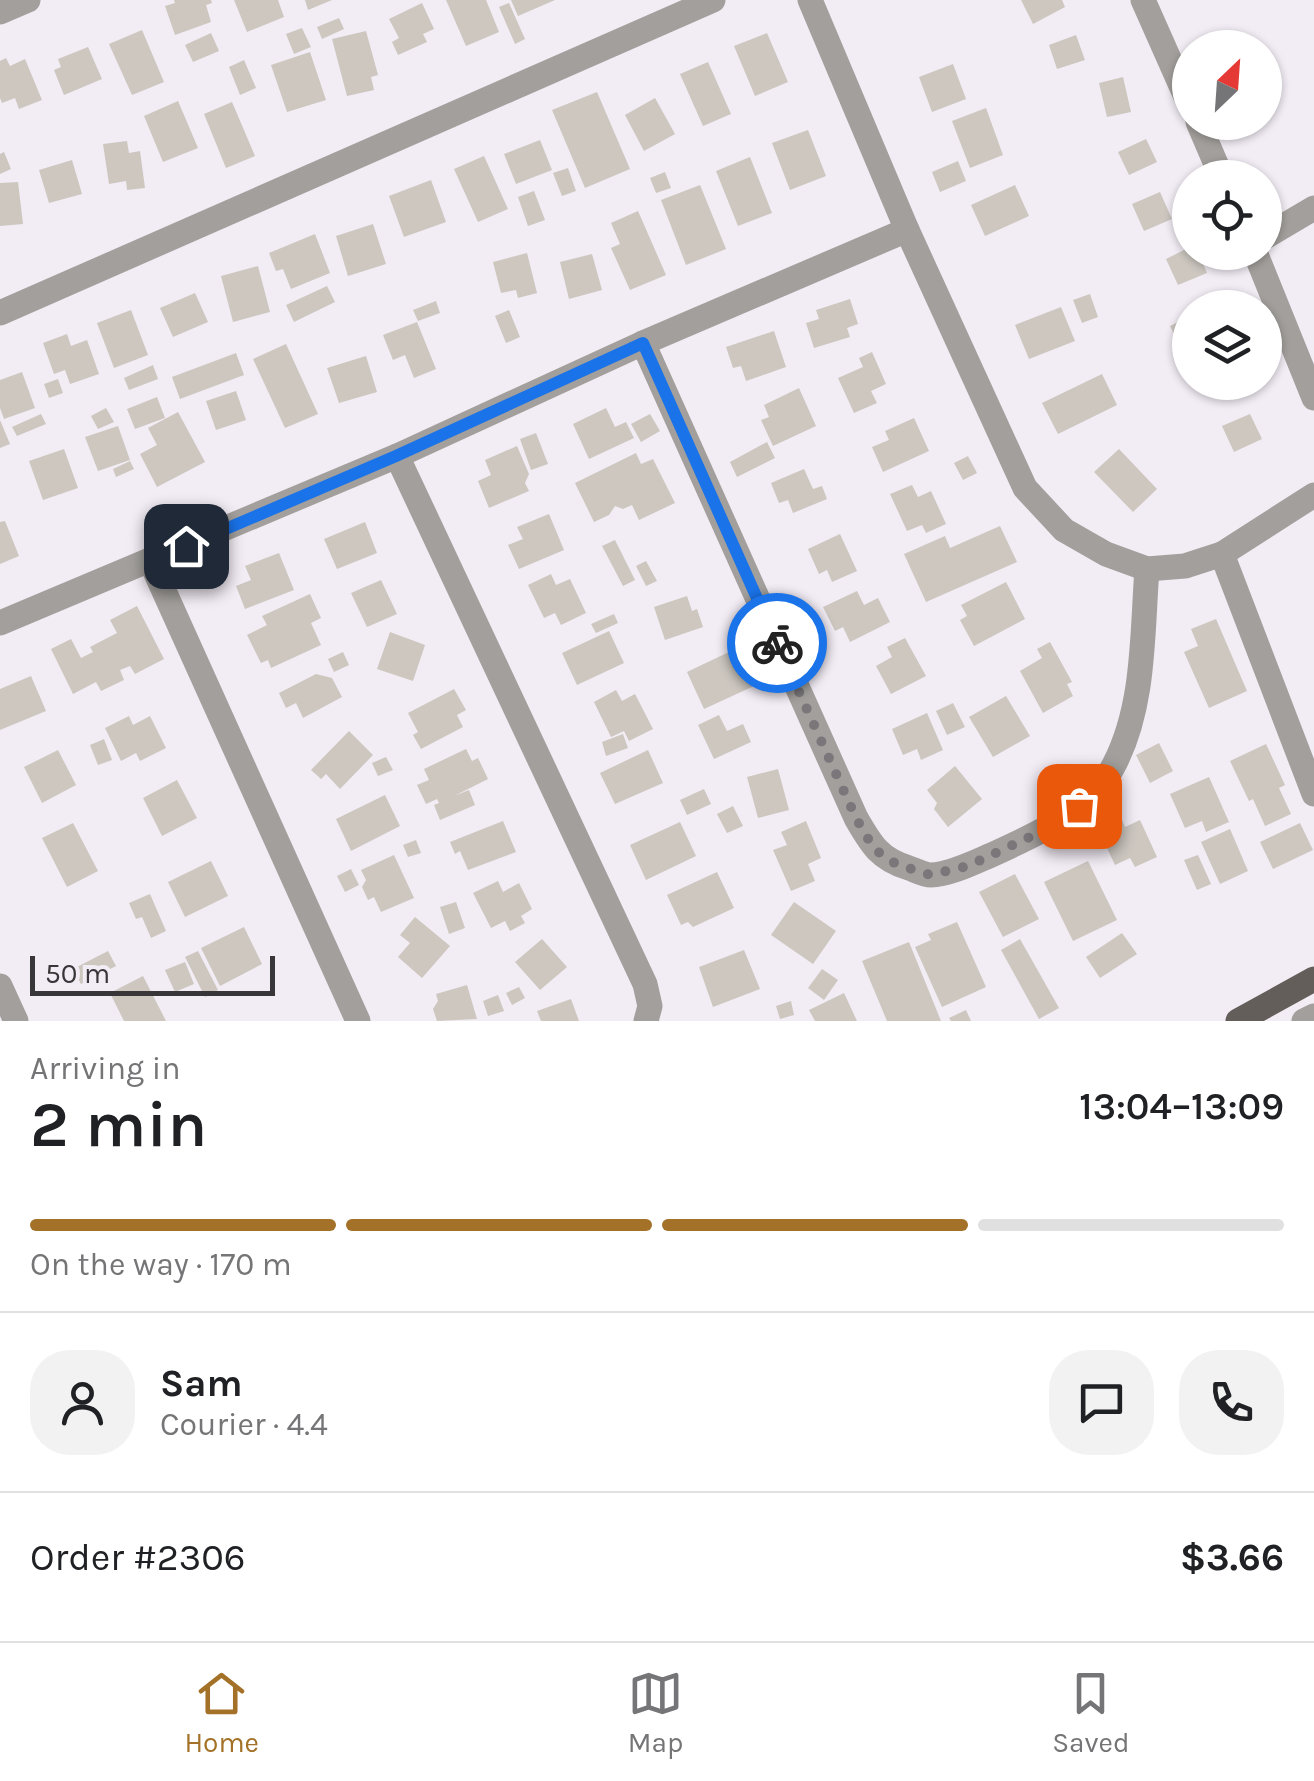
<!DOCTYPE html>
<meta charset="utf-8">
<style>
body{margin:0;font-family:Karla,sans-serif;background:#f2f2f2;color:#202124;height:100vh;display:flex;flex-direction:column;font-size:38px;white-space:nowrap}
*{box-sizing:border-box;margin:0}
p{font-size:32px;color:#757577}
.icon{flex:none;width:55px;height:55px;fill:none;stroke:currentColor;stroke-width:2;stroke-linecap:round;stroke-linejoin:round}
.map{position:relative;height:1021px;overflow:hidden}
.side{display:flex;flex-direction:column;background:#fff;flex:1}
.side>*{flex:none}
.needle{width:65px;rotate:25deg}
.fabs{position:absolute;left:1172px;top:30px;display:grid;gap:20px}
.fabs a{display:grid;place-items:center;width:110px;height:110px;border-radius:50%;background:#fff;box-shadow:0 2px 8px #0004;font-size:50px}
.scale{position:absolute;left:30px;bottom:25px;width:245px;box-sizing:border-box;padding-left:10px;border:5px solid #393639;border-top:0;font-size:28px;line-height:35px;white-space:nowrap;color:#393639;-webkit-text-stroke:8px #f2ecf4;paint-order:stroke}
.pin{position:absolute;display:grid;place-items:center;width:85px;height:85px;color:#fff;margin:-42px;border-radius:20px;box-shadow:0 5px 15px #0006}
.courier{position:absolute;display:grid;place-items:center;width:100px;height:100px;margin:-50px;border:8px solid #1a73e8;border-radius:50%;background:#fff;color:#222;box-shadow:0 2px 12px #0007}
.headline em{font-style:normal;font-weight:600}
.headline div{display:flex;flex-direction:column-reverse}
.headline{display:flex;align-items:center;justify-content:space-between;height:170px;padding:0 30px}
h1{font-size:65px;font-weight:600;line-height:75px}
.bar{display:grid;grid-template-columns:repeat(4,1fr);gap:15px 10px;align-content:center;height:120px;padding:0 30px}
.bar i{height:12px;border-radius:8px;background:#e0e0e0}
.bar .on{background:#a37127}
.bar p{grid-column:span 4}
.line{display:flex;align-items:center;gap:25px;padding:0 30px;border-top:2px solid #e0e0e0}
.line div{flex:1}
.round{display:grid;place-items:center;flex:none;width:105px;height:105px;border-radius:40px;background:#f2f2f2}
.tab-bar{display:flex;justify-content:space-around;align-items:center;height:140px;border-top:2px solid #e0e0e0;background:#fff;font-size:28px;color:#757577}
.tab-bar a{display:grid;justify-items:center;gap:5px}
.tab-bar .on{color:#a37127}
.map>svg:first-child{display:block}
.building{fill:#cdc7c0}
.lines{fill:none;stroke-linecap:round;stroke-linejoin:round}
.minor{stroke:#a29f9c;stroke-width:25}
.major{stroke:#635e59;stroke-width:25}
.done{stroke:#7a767a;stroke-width:10;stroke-dasharray:0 18}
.route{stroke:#1a73e8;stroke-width:12}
</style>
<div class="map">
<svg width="1314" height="1021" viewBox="0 0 1314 1021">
<rect width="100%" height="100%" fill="#f2ecf4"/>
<g class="building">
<path d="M 174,0 L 211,0 L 212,3 L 206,5 L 211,22 L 175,35 L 165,6 L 175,3 Z"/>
<path d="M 234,0 L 278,0 L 284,17 L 247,32 Z"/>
<path d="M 305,0 L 332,0 L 308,10 Z"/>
<path d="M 446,0 L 486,0 L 499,32 L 466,46 Z"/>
<path d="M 511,0 L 555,0 L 518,16 Z"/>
<path d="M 1021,0 L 1062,0 L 1065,7 L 1033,24 Z"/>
<path d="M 422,3 L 434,29 L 423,34 L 427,42 L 398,55 L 392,42 L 399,38 L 389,19 Z"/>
<path d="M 509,3 L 525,39 L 515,44 L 499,7 Z"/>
<path d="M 339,18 L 344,29 L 322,39 L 317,27 Z"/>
<path d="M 302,28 L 311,47 L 294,54 L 286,34 Z"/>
<path d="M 142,30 L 164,82 L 132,95 L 109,44 Z"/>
<path d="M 366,31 L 378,75 L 371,77 L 374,90 L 347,96 L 332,39 Z"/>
<path d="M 211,33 L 219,51 L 193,62 L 185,45 Z"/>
<path d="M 767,33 L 788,82 L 755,96 L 734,46 Z"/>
<path d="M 1076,35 L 1085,60 L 1057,69 L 1049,45 Z"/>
<path d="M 88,47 L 102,79 L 64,95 L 54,70 L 61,67 L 58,59 Z"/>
<path d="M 310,52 L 326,100 L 287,112 L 271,65 Z"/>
<path d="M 6,58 L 10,66 L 25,59 L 42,100 L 19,109 L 15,98 L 2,103 L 0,98 L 0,61 Z"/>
<path d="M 244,60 L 256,88 L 240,95 L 229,67 Z"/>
<path d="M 708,62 L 731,114 L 703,126 L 680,74 Z"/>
<path d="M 953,64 L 966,99 L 932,112 L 919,77 Z"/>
<path d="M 1123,77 L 1131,112 L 1107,117 L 1099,83 Z"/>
<path d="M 597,92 L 630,169 L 585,188 L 552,110 Z"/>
<path d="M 655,98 L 675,134 L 644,151 L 625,115 Z"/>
<path d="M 178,101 L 198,148 L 163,162 L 144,116 Z"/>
<path d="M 232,102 L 255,156 L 226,168 L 204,114 Z"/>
<path d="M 986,108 L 1003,155 L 970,168 L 952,121 Z"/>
<path d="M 808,130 L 826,176 L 790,190 L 772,143 Z"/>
<path d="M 1146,139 L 1157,162 L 1129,175 L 1118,152 Z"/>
<path d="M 540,140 L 552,170 L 516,184 L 504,154 Z"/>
<path d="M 127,141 L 129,153 L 140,151 L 145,188 L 127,190 L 126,181 L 109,184 L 103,144 Z"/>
<path d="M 4,152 L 11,169 L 0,174 L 0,154 Z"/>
<path d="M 484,156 L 508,209 L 478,222 L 454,169 Z"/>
<path d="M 750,157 L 772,213 L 738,226 L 716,171 Z"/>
<path d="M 72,160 L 82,194 L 49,203 L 39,170 Z"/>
<path d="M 958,161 L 966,181 L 940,192 L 932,172 Z"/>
<path d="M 568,168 L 576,191 L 562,196 L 553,173 Z"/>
<path d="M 665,172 L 671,188 L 656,193 L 650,178 Z"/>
<path d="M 431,180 L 446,222 L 404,237 L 389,196 Z"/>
<path d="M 18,182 L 23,224 L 0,226 L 0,183 Z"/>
<path d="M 700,185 L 726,249 L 686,265 L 661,200 Z"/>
<path d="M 1015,185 L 1029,216 L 985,236 L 971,205 Z"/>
<path d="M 534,191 L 545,220 L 528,226 L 518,197 Z"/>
<path d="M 1160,192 L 1172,219 L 1144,231 L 1132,204 Z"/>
<path d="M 638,211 L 666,275 L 630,290 L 611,248 L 620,244 L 611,223 Z"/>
<path d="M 373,224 L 386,264 L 348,276 L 336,236 Z"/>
<path d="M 315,234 L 330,273 L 291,289 L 283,269 L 276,271 L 269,253 Z"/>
<path d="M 1190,247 L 1190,252 L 1198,252 L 1207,273 L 1178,285 L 1166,259 Z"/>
<path d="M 527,253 L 537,293 L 518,298 L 516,290 L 501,293 L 493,262 Z"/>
<path d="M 592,254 L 602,290 L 569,299 L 560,262 Z"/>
<path d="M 258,266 L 270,312 L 233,322 L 221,276 Z"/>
<path d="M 327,286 L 335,302 L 294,322 L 286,305 Z"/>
<path d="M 195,293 L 208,322 L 173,337 L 160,308 Z"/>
<path d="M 1090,294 L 1098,317 L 1082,323 L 1073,300 Z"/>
<path d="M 850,299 L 858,324 L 847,328 L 850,337 L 814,348 L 806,323 L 819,319 L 816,310 Z"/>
<path d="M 436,301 L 440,313 L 418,321 L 413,310 Z"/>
<path d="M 1061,307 L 1075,341 L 1029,359 L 1015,325 Z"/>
<path d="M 131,310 L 148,355 L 114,368 L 97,323 Z"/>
<path d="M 509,310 L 520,337 L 506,343 L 495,316 Z"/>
<path d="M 1190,316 L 1190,347 L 1182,351 L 1170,326 Z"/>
<path d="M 417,322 L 436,369 L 414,378 L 405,355 L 393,360 L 383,335 Z"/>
<path d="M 774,331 L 786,367 L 746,381 L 741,366 L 733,368 L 726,347 Z"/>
<path d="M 67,334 L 71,346 L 87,340 L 99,374 L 70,384 L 65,370 L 54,374 L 43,343 Z"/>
<path d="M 286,344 L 318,414 L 285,428 L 253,359 Z"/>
<path d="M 872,352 L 886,384 L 871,391 L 877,403 L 854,413 L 838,378 L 863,367 L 859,358 Z"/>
<path d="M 236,353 L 244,375 L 180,399 L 172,377 Z"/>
<path d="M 366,356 L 377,392 L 339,403 L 327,368 Z"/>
<path d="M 153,365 L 158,379 L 129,390 L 124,378 Z"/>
<path d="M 22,372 L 35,408 L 4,419 L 0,408 L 0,380 Z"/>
<path d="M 1102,374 L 1117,405 L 1058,434 L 1042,403 Z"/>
<path d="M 58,379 L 63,393 L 49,398 L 44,384 Z"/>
<path d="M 1216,382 L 1247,382 L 1249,387 L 1222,397 Z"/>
<path d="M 799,388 L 816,426 L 773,446 L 761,420 L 769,417 L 764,405 Z"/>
<path d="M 236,391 L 246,420 L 216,430 L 206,401 Z"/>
<path d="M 157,397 L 165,418 L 135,429 L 127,409 Z"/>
<path d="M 106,408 L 114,422 L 98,429 L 91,416 Z"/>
<path d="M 606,408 L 615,427 L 626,422 L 634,438 L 589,459 L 573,424 Z"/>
<path d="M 178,412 L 205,462 L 157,487 L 140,454 L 157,445 L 148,428 Z"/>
<path d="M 41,414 L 46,424 L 17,436 L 12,427 Z"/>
<path d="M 650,414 L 660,431 L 641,442 L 631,424 Z"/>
<path d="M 1250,414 L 1262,439 L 1234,452 L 1222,426 Z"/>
<path d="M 914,418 L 929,451 L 883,472 L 872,447 L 889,440 L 885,431 Z"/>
<path d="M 0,420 L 10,444 L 0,448 Z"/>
<path d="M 118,426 L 130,460 L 98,471 L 85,437 Z"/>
<path d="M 536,433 L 548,464 L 531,470 L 520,439 Z"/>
<path d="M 767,442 L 775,458 L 737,477 L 730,462 Z"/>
<path d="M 517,446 L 529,474 L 525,483 L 529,491 L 489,508 L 478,481 L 491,475 L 485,460 Z"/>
<path d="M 64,449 L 78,488 L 43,500 L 29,461 Z"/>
<path d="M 1119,449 L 1157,489 L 1133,512 L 1094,472 Z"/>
<path d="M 636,453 L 641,464 L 653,459 L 675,503 L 639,520 L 632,505 L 623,509 L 615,506 L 609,515 L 594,522 L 575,483 Z"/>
<path d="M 968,456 L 977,473 L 963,480 L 954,463 Z"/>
<path d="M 130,461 L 134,469 L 116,477 L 113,469 Z"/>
<path d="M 804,469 L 813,489 L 822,486 L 827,499 L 793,513 L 788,500 L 779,503 L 771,483 Z"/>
<path d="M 912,485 L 918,497 L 931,491 L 946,524 L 926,533 L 922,525 L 907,531 L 890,494 Z"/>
<path d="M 549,514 L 564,550 L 519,569 L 508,545 L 523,539 L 517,527 Z"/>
<path d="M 5,521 L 19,556 L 0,564 L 0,522 Z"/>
<path d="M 365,522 L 377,553 L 337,569 L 324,539 Z"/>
<path d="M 1000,526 L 1017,562 L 926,602 L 904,554 L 945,536 L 950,548 Z"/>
<path d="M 840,534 L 857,571 L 832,582 L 827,570 L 819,574 L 808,549 Z"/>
<path d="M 615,540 L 635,580 L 623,586 L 602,546 Z"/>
<path d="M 279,553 L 294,590 L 245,609 L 236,586 L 251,580 L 245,566 Z"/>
<path d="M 646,561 L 657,581 L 646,586 L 636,566 Z"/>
<path d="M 551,574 L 556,585 L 570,579 L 586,613 L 561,625 L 555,613 L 544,618 L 528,585 Z"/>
<path d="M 381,580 L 397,614 L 367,627 L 351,593 Z"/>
<path d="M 1006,582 L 1025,619 L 974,646 L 960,620 L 967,616 L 961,605 Z"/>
<path d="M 857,591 L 864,605 L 878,598 L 890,622 L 850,642 L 843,627 L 835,631 L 823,607 Z"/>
<path d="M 310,594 L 321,618 L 311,623 L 321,645 L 271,668 L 268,660 L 261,663 L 247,635 L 267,625 L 262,616 Z"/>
<path d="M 687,596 L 692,611 L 697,609 L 703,627 L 665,640 L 654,607 Z"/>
<path d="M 137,606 L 164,659 L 135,674 L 130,666 L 120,670 L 124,680 L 101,691 L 96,682 L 73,694 L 51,649 L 71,639 L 81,658 L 93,652 L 90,647 L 117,633 L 110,620 Z"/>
<path d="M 614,614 L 618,623 L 596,633 L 591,624 Z"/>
<path d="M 1216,619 L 1247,691 L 1209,708 L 1184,652 L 1198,646 L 1191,629 Z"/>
<path d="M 609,631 L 624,663 L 577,685 L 562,653 Z"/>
<path d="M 390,632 L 425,645 L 413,681 L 377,669 Z"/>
<path d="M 905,638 L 926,676 L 891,694 L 876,666 L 892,657 L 887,647 Z"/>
<path d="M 1050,642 L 1072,682 L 1067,684 L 1073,696 L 1043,713 L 1020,671 L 1042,658 L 1037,649 Z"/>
<path d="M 731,651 L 735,660 L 741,657 L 754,686 L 704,709 L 687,672 Z"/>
<path d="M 343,652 L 349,665 L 334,672 L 328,659 Z"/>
<path d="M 316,674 L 332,678 L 342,697 L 303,718 L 296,703 L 286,708 L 279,693 Z"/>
<path d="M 31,676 L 46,711 L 0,730 L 0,689 Z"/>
<path d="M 454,689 L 466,710 L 457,715 L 463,727 L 421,749 L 413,735 L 418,732 L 408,713 Z"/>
<path d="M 616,690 L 622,701 L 635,694 L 653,729 L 629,741 L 624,731 L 611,737 L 594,702 Z"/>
<path d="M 1006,696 L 1030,736 L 993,757 L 969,717 Z"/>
<path d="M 953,703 L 965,727 L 947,735 L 936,711 Z"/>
<path d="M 927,713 L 943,750 L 921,760 L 917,749 L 903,755 L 892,729 Z"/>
<path d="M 719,715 L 727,731 L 743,724 L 751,742 L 714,759 L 698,725 Z"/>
<path d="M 129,716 L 133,725 L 150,716 L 166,748 L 140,761 L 136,753 L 121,761 L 105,728 Z"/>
<path d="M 349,731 L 373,755 L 340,789 L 326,774 L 321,779 L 311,770 Z"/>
<path d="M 623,734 L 628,748 L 606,756 L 602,742 Z"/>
<path d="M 104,739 L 112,760 L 98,765 L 90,745 Z"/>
<path d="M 1159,743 L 1173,771 L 1150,783 L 1136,755 Z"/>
<path d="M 1266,744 L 1285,785 L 1279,788 L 1291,814 L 1265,826 L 1253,799 L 1249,801 L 1230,761 Z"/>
<path d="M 466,749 L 472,761 L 478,758 L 488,779 L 454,796 L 469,790 L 475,805 L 440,820 L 434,805 L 439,803 L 437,799 L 426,804 L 417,785 L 429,780 L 424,769 Z"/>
<path d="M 58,750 L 76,785 L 42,803 L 24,767 Z"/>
<path d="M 648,750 L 663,783 L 615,804 L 600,773 Z"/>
<path d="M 386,757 L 393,770 L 378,776 L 372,763 Z"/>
<path d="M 955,766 L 982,799 L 948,827 L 934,809 L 937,803 L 927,790 Z"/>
<path d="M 778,769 L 789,810 L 758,818 L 747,777 Z"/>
<path d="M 1209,777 L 1229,822 L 1206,832 L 1202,821 L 1185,828 L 1170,794 Z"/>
<path d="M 177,780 L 197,818 L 162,836 L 143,798 Z"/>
<path d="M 704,789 L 711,804 L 687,815 L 680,800 Z"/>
<path d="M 385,795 L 400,826 L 351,851 L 336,819 Z"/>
<path d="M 733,806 L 743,826 L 727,833 L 717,814 Z"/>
<path d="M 1119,812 L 1125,827 L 1140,820 L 1157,857 L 1135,867 L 1130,858 L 1115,865 L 1095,823 Z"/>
<path d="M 503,821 L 516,852 L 468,870 L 460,851 L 455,854 L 450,842 Z"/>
<path d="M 806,821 L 821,858 L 808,864 L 815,881 L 791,891 L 773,850 L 787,845 L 781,832 Z"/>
<path d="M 680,822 L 696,856 L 646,880 L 630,845 Z"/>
<path d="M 73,823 L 98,871 L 67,887 L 42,838 Z"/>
<path d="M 1300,823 L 1313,850 L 1273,869 L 1260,842 Z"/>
<path d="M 1230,829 L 1248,871 L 1220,884 L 1201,842 Z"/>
<path d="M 416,840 L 421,853 L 408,857 L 403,845 Z"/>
<path d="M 394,855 L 414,898 L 381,912 L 374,897 L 368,900 L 362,887 L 366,880 L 361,870 Z"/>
<path d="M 1198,855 L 1211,884 L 1197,890 L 1184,860 Z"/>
<path d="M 211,861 L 228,896 L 185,917 L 168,882 Z"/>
<path d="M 1088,861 L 1117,920 L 1073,941 L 1044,882 Z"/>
<path d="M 351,869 L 359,885 L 345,892 L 337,876 Z"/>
<path d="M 717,872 L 734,908 L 693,927 L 688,922 L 681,925 L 667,895 Z"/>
<path d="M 1015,874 L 1039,919 L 1003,937 L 979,892 Z"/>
<path d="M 498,881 L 503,892 L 519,883 L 532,909 L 521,916 L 525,923 L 510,931 L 505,921 L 491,928 L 473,893 Z"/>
<path d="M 150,894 L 166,931 L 151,938 L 142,917 L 136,919 L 129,903 Z"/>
<path d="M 456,902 L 465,928 L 449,934 L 440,907 Z"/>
<path d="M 794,902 L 836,931 L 813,964 L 771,935 Z"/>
<path d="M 415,917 L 450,946 L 422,978 L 398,957 L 410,943 L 400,935 Z"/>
<path d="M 957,922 L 986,987 L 942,1007 L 915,947 L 931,940 L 928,934 Z"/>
<path d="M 244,927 L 262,964 L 220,986 L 201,948 Z"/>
<path d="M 1122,933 L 1137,954 L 1100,978 L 1086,957 Z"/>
<path d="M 542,939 L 567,967 L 540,990 L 515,962 Z"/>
<path d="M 1020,939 L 1059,1008 L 1039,1019 L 1001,950 Z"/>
<path d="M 909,942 L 941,1021 L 887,1021 L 862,961 Z"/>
<path d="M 744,950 L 760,989 L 713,1007 L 699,967 Z"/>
<path d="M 108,951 L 116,966 L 81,984 L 73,969 Z"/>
<path d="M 198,951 L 218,990 L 205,997 L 185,957 Z"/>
<path d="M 185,962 L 194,984 L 175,992 L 165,970 Z"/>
<path d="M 822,969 L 838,980 L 824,1000 L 808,988 Z"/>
<path d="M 143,976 L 166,1021 L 124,1021 L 110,993 Z"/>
<path d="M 467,985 L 477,1019 L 437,1021 L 433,1009 L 438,1001 L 436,994 Z"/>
<path d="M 519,987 L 525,998 L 512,1005 L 506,993 Z"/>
<path d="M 844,993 L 857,1021 L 815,1021 L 809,1010 Z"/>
<path d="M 498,995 L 504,1011 L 488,1016 L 483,1001 Z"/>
<path d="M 571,999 L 579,1021 L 541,1021 L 537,1011 Z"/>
<path d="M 791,1001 L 794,1015 L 780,1019 L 776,1006 Z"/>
<path d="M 966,1010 L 971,1021 L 951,1021 L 949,1018 Z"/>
</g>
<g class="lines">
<g class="minor">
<path d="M 810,0 L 907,230 L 1025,488 L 1064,530 L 1106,554 L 1147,569 L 1185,566 L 1222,554 L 1314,495"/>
<path d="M 1143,0 L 1190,106"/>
<path d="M 0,12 L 28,0"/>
<path d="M 1198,122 L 1222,178"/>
<path d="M 1265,237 L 1314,208"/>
<path d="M 1255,252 L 1314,398"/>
<path d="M 0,313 L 713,0"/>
<path d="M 643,343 L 856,818 C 871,844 879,859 909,868 C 915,870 924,875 931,875 C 948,875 973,863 989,856 C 1035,835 1091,812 1115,763 C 1145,704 1142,633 1147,569"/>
<path d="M 397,456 L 645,984 L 650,1006 L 646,1021"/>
<path d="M 1222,554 L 1314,794"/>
<path d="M 150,560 L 358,1021"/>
<path d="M 0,623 L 397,456 L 643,343 L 907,230"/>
<path d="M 0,986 L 16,1021"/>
<path d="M 1304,1021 L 1314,1016"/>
</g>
<path class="major" d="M 1238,1021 L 1314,979"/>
</g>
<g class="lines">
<path class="done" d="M 777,643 L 856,818 L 874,849 L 896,864 L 930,875 L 968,866 L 1049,828 L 1079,806"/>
<path class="route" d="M 186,546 L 396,456 L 643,343 L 777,643"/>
</g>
</svg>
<div class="fabs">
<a><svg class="needle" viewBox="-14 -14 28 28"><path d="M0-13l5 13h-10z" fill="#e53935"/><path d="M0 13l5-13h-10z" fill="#757577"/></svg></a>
<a><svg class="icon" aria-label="locate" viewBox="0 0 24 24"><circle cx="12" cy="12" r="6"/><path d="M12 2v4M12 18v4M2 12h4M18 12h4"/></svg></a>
<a><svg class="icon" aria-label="layers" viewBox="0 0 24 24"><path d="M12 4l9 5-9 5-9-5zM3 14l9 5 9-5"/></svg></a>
</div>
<div class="scale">50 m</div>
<div class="pin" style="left:1079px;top:806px;background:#ea580c"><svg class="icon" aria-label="bag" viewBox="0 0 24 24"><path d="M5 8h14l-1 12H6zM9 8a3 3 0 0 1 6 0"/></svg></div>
<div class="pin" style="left:186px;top:546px;background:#1f2937"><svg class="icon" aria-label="home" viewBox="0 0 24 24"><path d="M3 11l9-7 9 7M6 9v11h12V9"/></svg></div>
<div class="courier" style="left:777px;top:643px"><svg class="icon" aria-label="bike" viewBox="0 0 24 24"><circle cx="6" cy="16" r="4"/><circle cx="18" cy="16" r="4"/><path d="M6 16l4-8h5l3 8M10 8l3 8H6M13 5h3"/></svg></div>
</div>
<section class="side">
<div class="headline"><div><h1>2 min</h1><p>Arriving in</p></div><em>13:04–13:09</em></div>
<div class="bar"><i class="on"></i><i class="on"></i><i class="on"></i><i></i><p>On the way · 170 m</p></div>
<div class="line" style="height:180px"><a class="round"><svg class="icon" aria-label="person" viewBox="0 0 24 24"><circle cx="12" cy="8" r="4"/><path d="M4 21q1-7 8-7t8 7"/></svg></a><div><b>Sam</b><p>Courier · 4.4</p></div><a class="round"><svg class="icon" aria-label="chat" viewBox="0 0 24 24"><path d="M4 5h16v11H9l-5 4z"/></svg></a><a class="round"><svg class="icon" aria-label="phone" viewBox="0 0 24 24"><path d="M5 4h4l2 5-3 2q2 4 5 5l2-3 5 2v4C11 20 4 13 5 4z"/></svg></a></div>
<div class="line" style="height:130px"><div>Order #2306</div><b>$3.66</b></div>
</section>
<nav class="tab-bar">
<a class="on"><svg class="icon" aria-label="home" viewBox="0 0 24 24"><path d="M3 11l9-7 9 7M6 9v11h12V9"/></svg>Home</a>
<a><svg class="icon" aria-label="map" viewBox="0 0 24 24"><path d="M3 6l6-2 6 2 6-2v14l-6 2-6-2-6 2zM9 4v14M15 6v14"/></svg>Map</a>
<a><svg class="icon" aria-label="saved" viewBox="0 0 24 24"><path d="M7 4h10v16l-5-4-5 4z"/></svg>Saved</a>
</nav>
